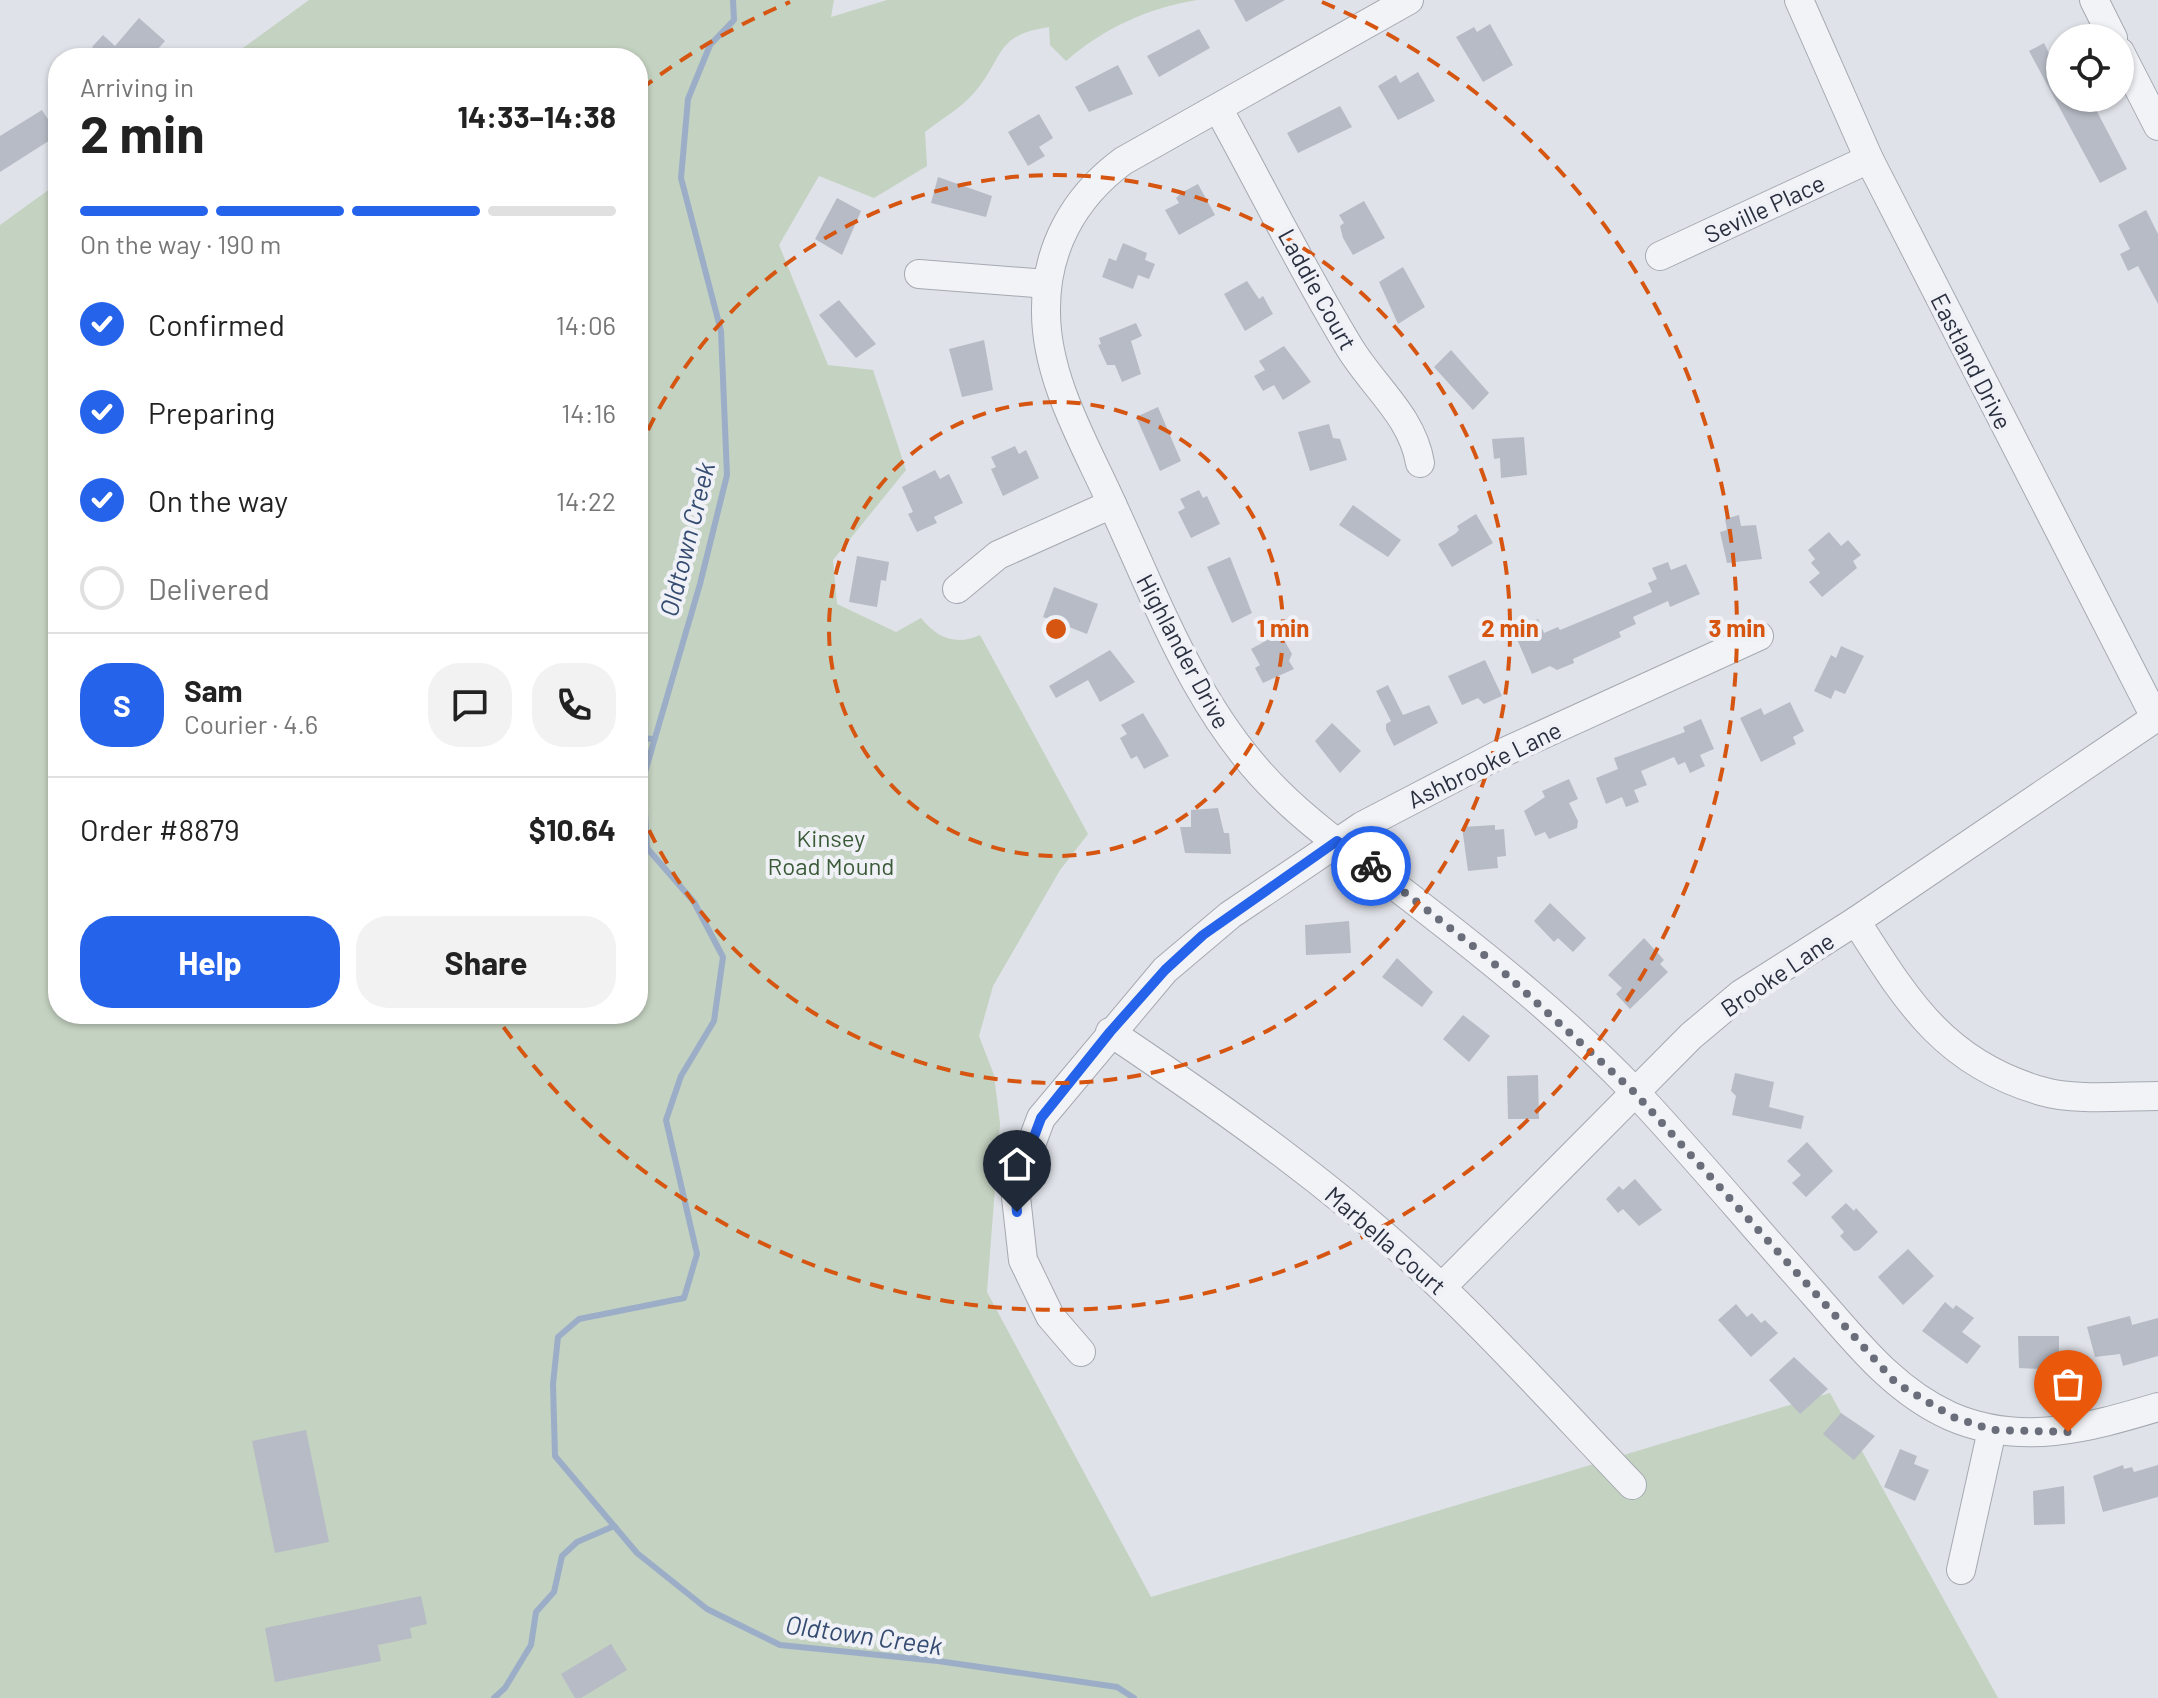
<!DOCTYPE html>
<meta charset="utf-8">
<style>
body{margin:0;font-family:Barlow,sans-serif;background:#f2f2f2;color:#222;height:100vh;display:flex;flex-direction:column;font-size:30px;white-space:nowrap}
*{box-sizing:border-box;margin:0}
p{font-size:26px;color:#767676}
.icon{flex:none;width:44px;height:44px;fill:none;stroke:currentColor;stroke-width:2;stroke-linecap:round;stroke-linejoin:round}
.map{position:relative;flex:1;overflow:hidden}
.side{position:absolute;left:48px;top:48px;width:600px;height:976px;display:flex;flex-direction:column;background:#fff;border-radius:32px;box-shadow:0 2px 6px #0004}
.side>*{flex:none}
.tools{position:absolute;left:2046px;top:24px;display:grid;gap:16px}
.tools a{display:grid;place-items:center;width:88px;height:88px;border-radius:50%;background:#fff;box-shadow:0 2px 6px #0004;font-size:40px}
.pin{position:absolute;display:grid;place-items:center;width:68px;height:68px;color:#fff;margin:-82px -34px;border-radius:50% 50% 50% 0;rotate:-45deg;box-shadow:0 0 8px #0007}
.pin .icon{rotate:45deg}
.courier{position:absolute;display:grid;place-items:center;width:80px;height:80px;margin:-40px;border:6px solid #2563eb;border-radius:50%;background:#fff;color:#222;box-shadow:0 2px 10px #0007}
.headline em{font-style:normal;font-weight:700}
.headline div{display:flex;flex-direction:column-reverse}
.headline{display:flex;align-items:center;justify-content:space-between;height:136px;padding:0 32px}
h1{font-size:52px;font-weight:700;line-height:60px}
.bar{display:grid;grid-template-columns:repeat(4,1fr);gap:12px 8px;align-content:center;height:96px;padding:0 32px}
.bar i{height:10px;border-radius:6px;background:#e0e0e0}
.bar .selected{background:#2563eb}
.bar p{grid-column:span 4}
.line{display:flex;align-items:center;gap:20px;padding:0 32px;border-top:2px solid #e0e0e0}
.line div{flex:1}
.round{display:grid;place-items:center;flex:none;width:84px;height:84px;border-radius:32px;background:#f2f2f2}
ol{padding:0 32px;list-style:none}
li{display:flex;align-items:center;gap:24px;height:88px}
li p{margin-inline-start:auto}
li .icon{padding:8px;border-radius:50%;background:#2563eb;color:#fff;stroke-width:4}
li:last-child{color:#767676}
li i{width:44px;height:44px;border:4px solid #e0e0e0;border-radius:50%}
.action{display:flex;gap:16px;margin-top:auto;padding:16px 32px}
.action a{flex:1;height:92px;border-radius:32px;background:#2563eb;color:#fff;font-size:32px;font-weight:700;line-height:92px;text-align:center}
.action a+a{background:#f2f2f2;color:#222}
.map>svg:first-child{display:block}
.green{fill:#c4d2c1}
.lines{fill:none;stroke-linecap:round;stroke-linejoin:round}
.stream{stroke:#9caec7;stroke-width:6}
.building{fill:#b7bbc5}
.minor-casing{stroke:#a5a9b2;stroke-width:30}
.minor{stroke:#f2f3f6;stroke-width:28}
.done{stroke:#696e7a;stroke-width:8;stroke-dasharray:0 14.4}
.route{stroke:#2563eb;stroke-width:10}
.ring{fill:none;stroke:#d55511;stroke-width:4;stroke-dasharray:14 10}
.labels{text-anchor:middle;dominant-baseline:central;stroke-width:8;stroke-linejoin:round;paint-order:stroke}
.street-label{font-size:24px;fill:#292f3f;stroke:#eff1f6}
.park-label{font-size:24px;fill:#3b5a37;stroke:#eff1f6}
.water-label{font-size:26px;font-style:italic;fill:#354b71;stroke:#eff1f6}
.centre{fill:#d55511;stroke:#eff1f6;stroke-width:4}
.ring-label{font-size:24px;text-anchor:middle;font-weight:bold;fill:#d55511;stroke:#eff1f6;stroke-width:8;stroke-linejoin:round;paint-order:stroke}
</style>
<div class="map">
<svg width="2158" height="1698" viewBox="0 0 2158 1698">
<rect width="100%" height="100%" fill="#dfe2e8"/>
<path class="green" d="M 309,0 L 834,0 L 831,17 L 887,0 L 1197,0 C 1148,8 1104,28 1066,61 L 1050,45 L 1049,27 C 994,35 1005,57 974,93 C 961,108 940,120 925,132 L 927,166 L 874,198 L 819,176 L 779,245 L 828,365 L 873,370 L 906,470 L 833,560 L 837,604 L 896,632 L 921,618 C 937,638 956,646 980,635 L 1088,834 L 1060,870 L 993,986 L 979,1036 L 994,1075 L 1000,1123 L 987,1292 L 1151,1597 L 1830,1393 L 1998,1698 L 0,1698 L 0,225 L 58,183 L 58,1014 L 638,1014 L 638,58 L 229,58 Z"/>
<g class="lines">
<g class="stream">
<path d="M 733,0 L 734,20 L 710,45 L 688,99 L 681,178 L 721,331 L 727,475 L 700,584 L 643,779 L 647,848 L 694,902 L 723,957 L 714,1021 L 681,1076 L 666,1120 L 697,1254 L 684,1298 L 579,1319 L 558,1337 L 553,1384 L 555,1456 L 637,1553 L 707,1609 L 780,1645 L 938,1661 L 1117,1687 L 1134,1698"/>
<path d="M 638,738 L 654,739"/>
<path d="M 494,1698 L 505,1688 L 531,1645 L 536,1612 L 554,1592 L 562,1556 L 577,1542 L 614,1526"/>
</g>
</g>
<g class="building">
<path d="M 1234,0 L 1285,0 L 1246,22 Z"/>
<path d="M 139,18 L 165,41 L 150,58 L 105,58 L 92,47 L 103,35 L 115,46 Z"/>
<path d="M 1490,24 L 1513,65 L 1483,82 L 1456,37 L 1474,27 L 1477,32 Z"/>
<path d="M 1199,29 L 1210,48 L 1159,77 L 1147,56 Z"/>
<path d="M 2044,43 L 2060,76 L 2060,98 L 2090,98 L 2127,169 L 2100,183 L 2029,51 Z"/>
<path d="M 1118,65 L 1133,94 L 1089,112 L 1075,87 Z"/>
<path d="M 1418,72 L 1435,101 L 1398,120 L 1378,86 L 1396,75 L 1400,83 Z"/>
<path d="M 1340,106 L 1352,127 L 1298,153 L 1287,133 Z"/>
<path d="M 42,110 L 58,135 L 0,172 L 0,136 Z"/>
<path d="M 1039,114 L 1053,138 L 1039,147 L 1045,156 L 1028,166 L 1008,132 Z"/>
<path d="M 938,177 L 992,196 L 986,217 L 931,203 Z"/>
<path d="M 1198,184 L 1215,215 L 1179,235 L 1165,210 L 1179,203 L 1176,198 L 1181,193 Z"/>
<path d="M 837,198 L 861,211 L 842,255 L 815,239 Z"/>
<path d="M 1364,201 L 1385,238 L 1353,255 L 1343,238 L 1340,226 L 1344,223 L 1339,215 Z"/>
<path d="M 2146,210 L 2158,234 L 2158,304 L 2138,266 L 2128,271 L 2120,254 L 2130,249 L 2118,225 Z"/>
<path d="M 1123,243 L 1147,253 L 1145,260 L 1155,264 L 1149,279 L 1138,275 L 1133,289 L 1102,277 L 1109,258 L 1116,261 Z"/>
<path d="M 1403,267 L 1425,307 L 1398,324 L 1379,282 Z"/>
<path d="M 1247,281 L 1259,299 L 1263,296 L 1273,314 L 1245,331 L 1224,294 Z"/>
<path d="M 839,300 L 876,344 L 856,358 L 819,315 Z"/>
<path d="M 1136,323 L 1142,336 L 1131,341 L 1141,374 L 1122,382 L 1115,365 L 1107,365 L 1098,345 L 1101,344 L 1099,338 Z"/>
<path d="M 984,340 L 993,390 L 962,397 L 949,349 Z"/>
<path d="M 1284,346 L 1311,382 L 1283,400 L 1274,385 L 1263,391 L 1254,376 L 1265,370 L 1259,361 Z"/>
<path d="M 1451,350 L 1489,393 L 1473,410 L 1434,367 Z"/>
<path d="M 1158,407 L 1181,461 L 1160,471 L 1136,417 Z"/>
<path d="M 1329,424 L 1333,438 L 1340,439 L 1347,460 L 1310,471 L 1298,432 Z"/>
<path d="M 1524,437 L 1527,475 L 1501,478 L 1500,458 L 1494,459 L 1492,439 Z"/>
<path d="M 1015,446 L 1019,454 L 1026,450 L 1039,478 L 1003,496 L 991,469 L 996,467 L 991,457 Z"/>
<path d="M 935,470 L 940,479 L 949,474 L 963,503 L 934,517 L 937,523 L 917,532 L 908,514 L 913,512 L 902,487 Z"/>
<path d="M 1199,490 L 1203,498 L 1207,496 L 1220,524 L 1191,538 L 1178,512 L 1185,508 L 1180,499 Z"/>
<path d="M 1353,505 L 1401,540 L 1388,557 L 1339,525 Z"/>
<path d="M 1476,514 L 1493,543 L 1452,567 L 1438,544 L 1455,534 L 1459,530 L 1457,526 Z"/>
<path d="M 1739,515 L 1741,526 L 1756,525 L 1762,559 L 1727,563 L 1720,532 L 1727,530 L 1725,519 Z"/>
<path d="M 1829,532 L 1841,546 L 1848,540 L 1861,555 L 1853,561 L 1857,568 L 1822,597 L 1809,582 L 1820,573 L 1811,563 L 1815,559 L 1808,550 Z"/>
<path d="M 857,556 L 889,562 L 886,581 L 881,580 L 877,607 L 849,602 Z"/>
<path d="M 1230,557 L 1252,613 L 1232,623 L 1207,567 Z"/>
<path d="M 1668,562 L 1671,570 L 1686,564 L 1700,594 L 1670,607 L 1668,601 L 1633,617 L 1636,624 L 1619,632 L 1621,637 L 1573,659 L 1574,663 L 1557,670 L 1550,666 L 1532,674 L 1513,630 L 1538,619 L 1544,633 L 1558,627 L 1560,630 L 1652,592 L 1648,583 L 1657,579 L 1652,568 Z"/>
<path d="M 1054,587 L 1098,604 L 1087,634 L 1043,617 Z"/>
<path d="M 1280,633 L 1292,654 L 1289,661 L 1294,669 L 1263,683 L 1255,668 L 1260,665 L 1251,649 Z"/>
<path d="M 1841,646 L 1864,656 L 1845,694 L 1835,690 L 1831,699 L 1814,691 L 1831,655 L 1836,658 Z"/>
<path d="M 1110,650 L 1135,682 L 1100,702 L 1088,680 L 1056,698 L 1049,686 Z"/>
<path d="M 1485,660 L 1502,696 L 1484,704 L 1478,698 L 1462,705 L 1448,676 Z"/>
<path d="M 1388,685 L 1403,715 L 1429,705 L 1438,723 L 1394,746 L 1386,730 L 1386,724 L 1391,721 L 1376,691 Z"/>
<path d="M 1790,702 L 1804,731 L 1793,737 L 1796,744 L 1761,762 L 1740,718 L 1761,708 L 1764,715 Z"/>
<path d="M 1143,713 L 1169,756 L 1144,769 L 1137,756 L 1131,759 L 1120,738 L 1127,734 L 1121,725 Z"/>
<path d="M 1701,719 L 1714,749 L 1700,755 L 1705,766 L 1690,773 L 1685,762 L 1678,765 L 1674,757 L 1641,771 L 1647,785 L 1634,790 L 1639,802 L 1626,807 L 1622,797 L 1606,804 L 1596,778 L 1618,769 L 1614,758 L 1685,732 L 1683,727 Z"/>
<path d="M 1332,723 L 1361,751 L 1340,773 L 1315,741 Z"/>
<path d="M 1569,779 L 1578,799 L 1569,803 L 1578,821 L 1577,828 L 1549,839 L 1545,832 L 1535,836 L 1524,811 L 1545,797 L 1542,791 Z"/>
<path d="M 1218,808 L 1224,833 L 1229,833 L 1231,854 L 1185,853 L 1180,827 L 1191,827 L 1191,810 Z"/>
<path d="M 1495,825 L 1495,830 L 1504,829 L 1506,856 L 1497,857 L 1498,868 L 1468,871 L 1462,827 Z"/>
<path d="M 1550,903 L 1586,938 L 1573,952 L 1558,938 L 1554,942 L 1534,921 Z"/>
<path d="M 1349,921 L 1351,953 L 1306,955 L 1305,925 Z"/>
<path d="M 1644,938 L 1664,960 L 1660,964 L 1668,972 L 1630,1009 L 1616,994 L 1622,988 L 1608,975 Z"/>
<path d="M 1397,958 L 1433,992 L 1422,1007 L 1382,977 Z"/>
<path d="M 1463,1015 L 1490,1036 L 1469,1062 L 1443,1039 Z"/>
<path d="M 1735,1073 L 1774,1082 L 1769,1107 L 1804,1116 L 1801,1129 L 1732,1115 L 1736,1096 L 1731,1091 Z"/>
<path d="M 1538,1075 L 1539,1119 L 1508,1119 L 1507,1076 Z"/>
<path d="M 1807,1142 L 1833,1171 L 1806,1197 L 1792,1183 L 1801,1175 L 1787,1161 Z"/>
<path d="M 1635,1179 L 1662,1210 L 1639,1226 L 1623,1209 L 1618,1213 L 1606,1199 L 1619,1186 L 1623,1190 Z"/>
<path d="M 1846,1203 L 1854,1211 L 1856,1208 L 1878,1232 L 1859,1250 L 1854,1251 L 1840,1236 L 1844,1232 L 1831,1217 Z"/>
<path d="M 1908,1249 L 1934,1276 L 1903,1305 L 1878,1277 Z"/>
<path d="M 1945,1302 L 1953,1309 L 1956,1305 L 1974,1318 L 1962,1332 L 1981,1346 L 1967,1364 L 1922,1331 Z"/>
<path d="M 1736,1304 L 1747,1317 L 1752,1313 L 1761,1323 L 1765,1320 L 1778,1333 L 1751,1357 L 1718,1320 Z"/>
<path d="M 2130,1316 L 2132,1325 L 2158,1318 L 2158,1356 L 2123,1366 L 2120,1354 L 2095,1357 L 2087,1327 Z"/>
<path d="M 2018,1336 L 2059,1336 L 2059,1377 L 2040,1376 L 2040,1369 L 2019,1368 Z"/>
<path d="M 1794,1357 L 1828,1389 L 1800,1414 L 1769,1380 Z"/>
<path d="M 1841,1413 L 1875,1436 L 1854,1460 L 1823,1434 Z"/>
<path d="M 306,1430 L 329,1542 L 275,1553 L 252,1441 Z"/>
<path d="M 1900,1449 L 1917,1456 L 1914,1464 L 1929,1470 L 1915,1501 L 1884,1487 Z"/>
<path d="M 2123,1465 L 2124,1469 L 2132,1467 L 2134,1472 L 2158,1465 L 2158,1497 L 2103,1512 L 2093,1476 Z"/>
<path d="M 2064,1486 L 2065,1524 L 2034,1525 L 2033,1491 Z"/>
<path d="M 421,1596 L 427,1624 L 410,1628 L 412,1638 L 378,1645 L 381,1661 L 275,1682 L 265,1628 Z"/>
<path d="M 611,1644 L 627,1670 L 581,1698 L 575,1698 L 561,1674 Z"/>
</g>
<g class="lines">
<g class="minor-casing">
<g id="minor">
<path d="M 1409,0 L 1123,161 C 1073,198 1045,250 1046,312 C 1046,379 1085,444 1112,504 C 1159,605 1197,713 1278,792 C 1319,833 1370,866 1416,902 C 1491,960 1568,1022 1634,1091 C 1695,1156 1753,1226 1813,1293 C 1854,1339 1892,1390 1950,1416 C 2021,1447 2088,1428 2158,1407"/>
<path d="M 1799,0 L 1869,159 L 2155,717"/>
<path d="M 2094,0 L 2113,38"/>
<path d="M 2120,52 L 2158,126"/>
<path d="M 1219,110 C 1262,188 1302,269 1348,345 C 1372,386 1412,415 1420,463"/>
<path d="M 1660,256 L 1869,159"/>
<path d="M 919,274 L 1047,284"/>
<path d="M 957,589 L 998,555 L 1112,504"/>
<path d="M 1856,921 C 1907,1001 1944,1063 2041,1091 C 2074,1101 2124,1096 2158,1096"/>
<path d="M 1110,1032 C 1226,1110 1341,1191 1442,1288 C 1508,1351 1569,1419 1632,1485"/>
<path d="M 1442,1287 L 1691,1036 L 1741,994 L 1856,921 L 2158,716"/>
<path d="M 1081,1352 L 1050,1316 L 1023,1260 L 1015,1188 L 1041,1118 L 1165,970 L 1230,915 L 1362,826 L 1500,754 L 1759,636"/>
<path d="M 1961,1570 L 1992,1430"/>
</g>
</g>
<use href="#minor" class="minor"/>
</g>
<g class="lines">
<path class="done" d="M 1371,866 L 1488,958 L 1634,1092 L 1896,1383 L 1953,1417 L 1992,1430 L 2068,1432"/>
<path class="route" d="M 1017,1212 L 1015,1188 L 1041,1118 L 1110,1032 L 1165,970 L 1203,935 L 1337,841 L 1371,866"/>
</g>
<g class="ring">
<circle cx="1056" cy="629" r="227"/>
<path d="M638 452A454 454 0 1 1 638 806"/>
<path d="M641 89A681 681 0 0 1 790 2M1322 2A681 681 0 1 1 495 1015"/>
</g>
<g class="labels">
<g class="street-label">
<text transform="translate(1764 208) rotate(-25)">Seville Place</text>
<text transform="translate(1318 289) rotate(61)">Laddie Court</text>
<text transform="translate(1972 361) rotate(63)">Eastland Drive</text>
<text transform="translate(1184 651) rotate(62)">Highlander Drive</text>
<text transform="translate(1484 764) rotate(-26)">Ashbrooke Lane</text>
<text transform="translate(1777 974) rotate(-34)">Brooke Lane</text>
<text transform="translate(1386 1240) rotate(41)">Marbella Court</text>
</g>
<g class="park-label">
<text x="831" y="837">Kinsey<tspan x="831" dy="28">Road Mound</tspan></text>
</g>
<g class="water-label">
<text transform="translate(686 539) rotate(-76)">Oldtown Creek</text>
<text transform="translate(864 1634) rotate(8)">Oldtown Creek</text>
</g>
</g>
<circle cx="1056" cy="629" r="12" class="centre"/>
<g class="ring-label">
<text x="1283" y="637">1 min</text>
<text x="1510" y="637">2 min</text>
<text x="1737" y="637">3 min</text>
</g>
</svg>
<div class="tools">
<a><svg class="icon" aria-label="locate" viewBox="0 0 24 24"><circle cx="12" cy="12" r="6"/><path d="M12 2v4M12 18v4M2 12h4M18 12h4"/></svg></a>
</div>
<div class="pin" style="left:2068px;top:1432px;background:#ea580c"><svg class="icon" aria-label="bag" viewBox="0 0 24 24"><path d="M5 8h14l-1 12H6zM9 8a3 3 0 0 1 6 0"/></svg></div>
<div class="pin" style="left:1017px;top:1212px;background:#1f2937"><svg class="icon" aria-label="home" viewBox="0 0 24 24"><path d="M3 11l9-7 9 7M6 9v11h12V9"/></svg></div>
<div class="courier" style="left:1371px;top:866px"><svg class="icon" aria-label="bike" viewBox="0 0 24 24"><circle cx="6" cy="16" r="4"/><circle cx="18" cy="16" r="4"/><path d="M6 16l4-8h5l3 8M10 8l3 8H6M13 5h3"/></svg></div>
<section class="side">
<div class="headline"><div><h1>2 min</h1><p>Arriving in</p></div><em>14:33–14:38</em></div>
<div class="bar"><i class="selected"></i><i class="selected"></i><i class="selected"></i><i></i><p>On the way · 190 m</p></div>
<ol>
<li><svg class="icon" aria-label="check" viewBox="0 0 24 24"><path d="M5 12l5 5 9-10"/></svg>Confirmed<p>14:06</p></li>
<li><svg class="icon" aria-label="check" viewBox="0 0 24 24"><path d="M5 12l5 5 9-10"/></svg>Preparing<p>14:16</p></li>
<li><svg class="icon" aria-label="check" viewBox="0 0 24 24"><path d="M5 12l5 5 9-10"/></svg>On the way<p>14:22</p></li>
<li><i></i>Delivered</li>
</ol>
<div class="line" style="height:144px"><b class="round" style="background:#2563eb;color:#fff">S</b><div><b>Sam</b><p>Courier · 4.6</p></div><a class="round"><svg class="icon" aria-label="chat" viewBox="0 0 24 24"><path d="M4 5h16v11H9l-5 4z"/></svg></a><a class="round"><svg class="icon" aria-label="phone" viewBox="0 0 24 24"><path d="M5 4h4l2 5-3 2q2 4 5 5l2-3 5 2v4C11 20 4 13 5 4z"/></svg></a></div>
<div class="line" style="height:104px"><div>Order #8879</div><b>$10.64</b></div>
<div class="action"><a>Help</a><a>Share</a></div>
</section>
</div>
